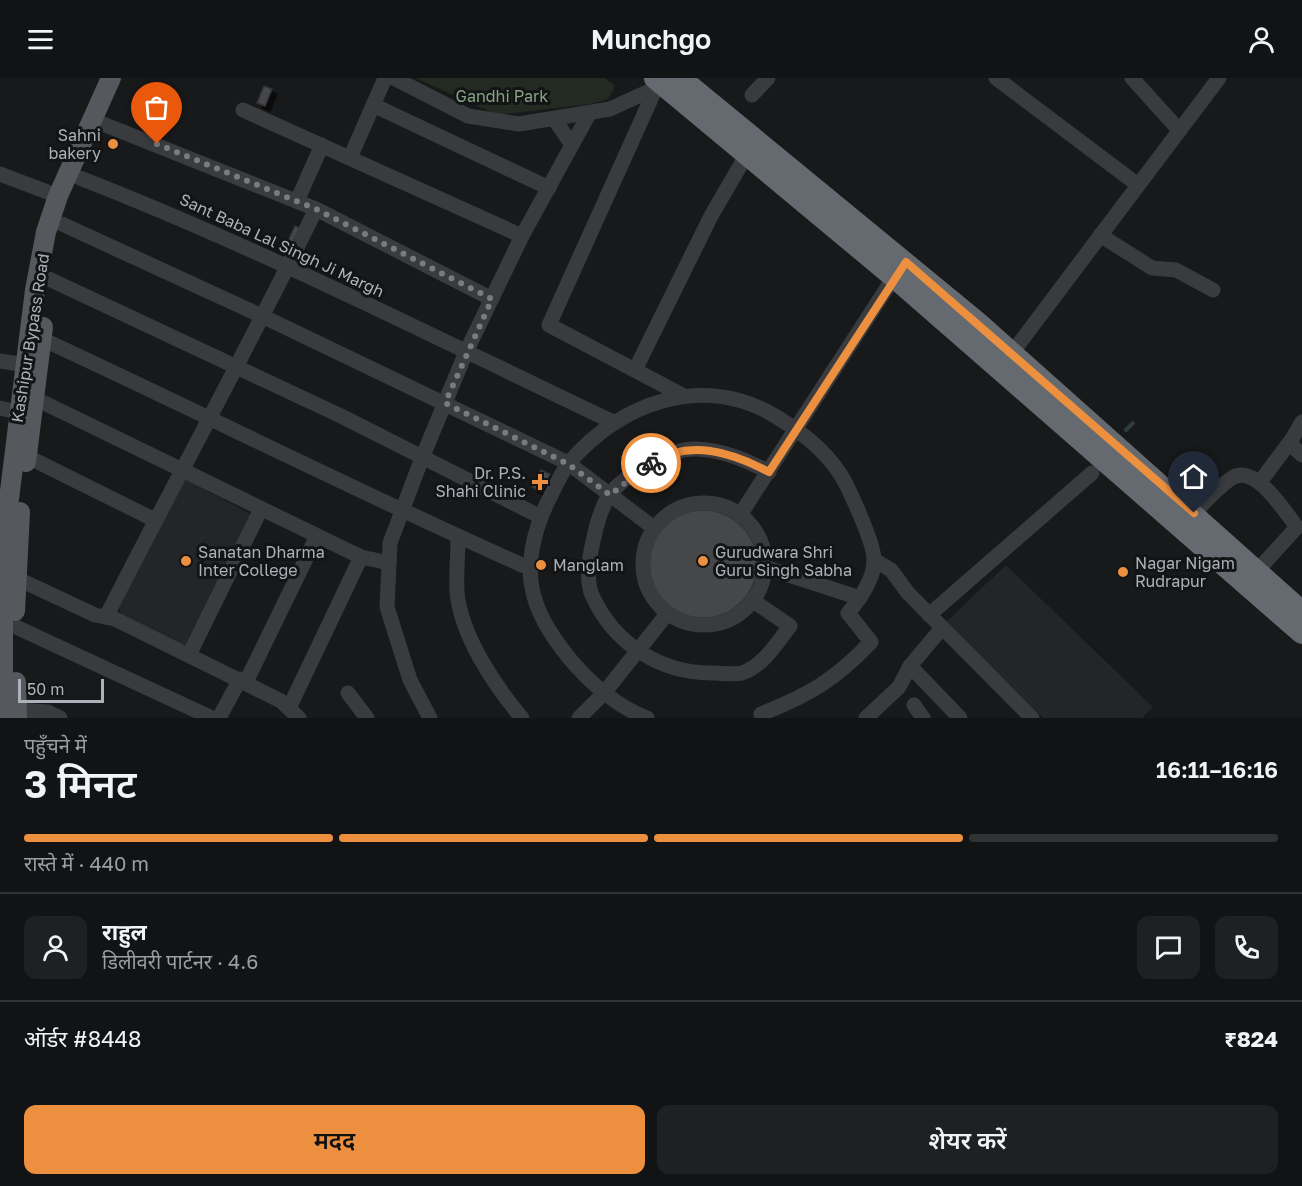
<!DOCTYPE html>
<html lang="hi">
<meta charset="utf-8">
<style>
body{margin:0;font-family:"Golos Text","Noto Sans Devanagari",sans-serif;background:#1f2022;color:#f1f3f6;height:100vh;display:flex;flex-direction:column;font-size:22px;white-space:nowrap}
*{box-sizing:border-box;margin:0}
p{font-size:20px;color:#9c9ea0}
.icon{flex:none;width:33px;height:33px;fill:none;stroke:currentColor;stroke-width:2;stroke-linecap:round;stroke-linejoin:round}
.map{position:relative;height:640px;overflow:hidden}
.details{display:flex;flex-direction:column;background:#121314;flex:1}
.details>*{flex:none}
.scale{position:absolute;left:18px;bottom:15px;width:86px;box-sizing:border-box;padding-left:6px;border:3px solid #abb2b9;border-top:0;font-size:16px;line-height:21px;white-space:nowrap;color:#abb2b9;-webkit-text-stroke:4px #131415;paint-order:stroke}
.pin{position:absolute;display:grid;place-items:center;width:51px;height:51px;color:#fff;margin:-62px -26px;border-radius:50% 50% 50% 0;rotate:-45deg;box-shadow:0 0 6px #0007}
.pin .icon{rotate:45deg}
.courier{position:absolute;display:grid;place-items:center;width:60px;height:60px;margin:-30px;border:4px solid #ec903f;border-radius:50%;background:#fff;color:#222;box-shadow:0 2px 8px #0007}
.headline em{font-style:normal;font-weight:600}
.headline div{display:flex;flex-direction:column-reverse}
.headline{display:flex;align-items:center;justify-content:space-between;height:102px;padding:0 24px}
h1{font-size:39px;font-weight:600;line-height:45px}
.bar{display:grid;grid-template-columns:repeat(4,1fr);gap:9px 6px;align-content:center;height:72px;padding:0 24px}
.bar i{height:8px;border-radius:4px;background:#313234}
.bar .selected{background:#ec903f}
.bar p{grid-column:span 4}
.line{display:flex;align-items:center;gap:15px;padding:0 24px;border-top:2px solid #313234}
.line div{flex:1}
.round{display:grid;place-items:center;flex:none;width:63px;height:63px;border-radius:12px;background:#1f2022}
.action{display:flex;gap:12px;margin-top:auto;padding:12px 24px}
.action a{flex:1;height:69px;border-radius:12px;background:#ec903f;color:#111;font-size:24px;font-weight:600;line-height:69px;text-align:center}
.action a+a{background:#1f2022;color:#f1f3f6}
header{display:flex;justify-content:space-between;align-items:center;height:78px;padding:0 24px;background:#121314;font-size:27px;font-weight:600}
.map>svg:first-child{display:block}
.built{fill:#242527}
.green{fill:#232a22}
.lines{fill:none;stroke-linecap:round;stroke-linejoin:round}
.stream{stroke:#2e3a3e;stroke-width:4}
.building{fill:#45474a;stroke:#323336;stroke-width:1.5;filter:url(#shadow)}
.minor{stroke:#393b3f;stroke-width:15}
.major{stroke:#55595e;stroke-width:20}
.highway{stroke:#656a70;stroke-width:22}
.done{stroke:#787c81;stroke-width:6;stroke-dasharray:0 10.8}
.route{stroke:#ec903f;stroke-width:8}
.poi-dot{fill:#ec903f;stroke:#131415;stroke-width:2}
.labels{text-anchor:middle;dominant-baseline:central;stroke-width:6;stroke-linejoin:round;paint-order:stroke}
.park-label{font-size:16px;fill:#87a483;stroke:#131415}
.poi-label{font-size:16px;fill:#abb2b9;stroke:#131415;text-anchor:start}
.street-label{font-size:16px;fill:#abb2b9;stroke:#131415}
</style>
<header><svg class="icon" aria-label="menu" viewBox="0 0 24 24"><path d="M4 6h16M4 12h16M4 18h16"/></svg>Munchgo<svg class="icon" aria-label="person" viewBox="0 0 24 24"><circle cx="12" cy="8" r="4"/><path d="M4 21q1-7 8-7t8 7"/></svg></header>
<div class="map">
<svg width="1302" height="640" viewBox="0 0 1302 640">
<defs>
<filter id="shadow"><feDropShadow dx="5" dy="5" stdDeviation="0" flood-color="#0009"/></filter>
</defs>
<rect width="100%" height="100%" fill="#18191a"/>
<g class="built">
<path d="M 184,401 L 251,436 L 187,568 L 122,536 L 119,530 Z"/>
<path d="M 1006,487 L 1153,629 L 1142,640 L 1043,640 L 946,544 Z"/>
</g>
<path class="green" d="M 415,0 L 605,0 L 615,8 L 608,21 L 590,26 L 498,37 Z"/>
<g class="lines">
<path class="stream" d="M 1126,352 L 1133,345"/>
</g>
<g class="building">
<path d="M 264,8 L 272,11 L 265,28 L 257,25 Z"/>
<path d="M 295,148 L 302,151 L 294,168 L 287,165 Z"/>
<path d="M 541,392 L 550,396 L 541,414 L 532,409 Z"/>
<circle cx="703" cy="486" r="54"/>
</g>
<g class="lines">
<g class="minor">
<path d="M 394,0 L 468,38 L 519,46 L 610,31 L 656,10"/>
<path d="M 996,0 L 1138,107"/>
<path d="M 1132,0 L 1179,52"/>
<path d="M 655,12 L 549,247 L 682,317"/>
<path d="M 752,17 L 768,0"/>
<path d="M 373,27 L 549,110"/>
<path d="M 243,32 L 522,158"/>
<path d="M 555,42 L 572,67"/>
<path d="M 103,46 L 316,131 L 492,221"/>
<path d="M 350,80 L 385,0"/>
<path d="M 0,96 L 58,118"/>
<path d="M 80,100 C 262,171 436,260 613,344"/>
<path d="M 297,123 L 322,67"/>
<path d="M 62,146 L 264,239 L 568,385 L 654,450"/>
<path d="M 1100,157 L 1152,190 L 1176,192 L 1213,212"/>
<path d="M 49,201 L 341,338 L 541,439"/>
<path d="M 42,261 C 206,337 366,418 531,491"/>
<path d="M 1012,275 L 1219,0"/>
<path d="M 0,283 L 25,287"/>
<path d="M 635,292 L 711,138 L 747,76"/>
<path d="M 34,320 L 361,479 L 389,485"/>
<path d="M 0,330 L 18,334"/>
<path d="M 1289,365 L 1302,377"/>
<path d="M 26,378 L 155,442"/>
<path d="M 1260,404 L 1292,361 L 1302,344"/>
<circle cx="704" cy="486" r="61"/>
<path d="M 1194,435 C 1206,423 1218,409 1232,400 C 1255,385 1284,433 1297,449 L 1257,493"/>
<path d="M 740,437 L 894,199"/>
<path d="M 458,459 C 458,477 456,496 457,514 C 461,558 495,608 522,640"/>
<path d="M 874,482 L 891,492 L 908,515 L 1032,640"/>
<path d="M 764,489 L 860,520"/>
<path d="M 16,500 L 95,537 L 115,541 L 281,623 L 299,640"/>
<path d="M 752,522 L 790,548 C 777,565 763,588 742,595 C 734,597 722,595 714,595 C 661,596 614,566 592,517 C 585,501 590,475 594,459 C 597,445 602,428 610,416 C 626,396 670,370 696,371 C 723,372 746,382 769,394"/>
<path d="M 929,537 L 1092,395"/>
<path d="M 106,539 C 175,403 249,269 316,131"/>
<path d="M 14,548 L 212,640"/>
<path d="M 189,577 L 261,431"/>
<path d="M 910,588 L 960,640"/>
<path d="M 246,604 L 317,458"/>
<path d="M 348,615 L 367,640"/>
<path d="M 914,627 L 923,640"/>
<path d="M 289,630 L 361,479"/>
<path d="M 16,632 L 48,634 L 60,640"/>
<path d="M 219,640 L 240,601"/>
<path d="M 430,640 L 410,602 L 387,529 L 390,465 L 422,380 L 466,274 L 522,158 L 589,36"/>
<path d="M 579,640 L 604,615 L 667,536"/>
<path d="M 647,640 C 616,628 591,606 569,580 C 551,557 535,534 531,504 C 528,476 536,449 547,425 C 554,412 560,396 569,385 C 620,324 704,295 775,338 C 805,356 833,378 848,410 C 855,425 875,468 874,483 C 874,501 859,522 848,535 L 871,564 C 835,602 809,617 761,636"/>
<path d="M 866,640 L 899,609 L 910,588 L 942,550"/>
</g>
<g class="major">
<path d="M 26,384 L 43,249"/>
<path d="M 15,533 L 20,434"/>
<path d="M 16,604 L 17,640"/>
<path d="M 3,640 L 3,469 L 35,212 L 46,154 L 58,118 L 111,0"/>
</g>
<g class="highway">
<path d="M 655,0 L 894,199 L 1302,555"/>
<path d="M 680,0 L 978,245 L 1302,534"/>
</g>
</g>
<g class="lines">
<path class="done" d="M 157,66 L 316,131 L 492,221 L 445,325 L 568,386 L 610,417 L 651,385"/>
<path class="route" d="M 651,385 C 690,361 731,374 769,394 L 906,184 L 1194,435"/>
</g>
<g class="poi-dot">
<circle cx="113" cy="66" r="6"/>
<path d="M537 395h6v6h6v6h-6v6h-6v-6h-6v-6h6z"/>
<circle cx="186" cy="483" r="6"/>
<circle cx="703" cy="483" r="6"/>
<circle cx="541" cy="487" r="6"/>
<circle cx="1123" cy="494" r="6"/>
</g>
<g class="labels">
<g class="park-label">
<text x="502" y="18">Gandhi Park</text>
</g>
<g class="poi-label">
<text x="101" y="57" text-anchor="end">Sahni<tspan x="101" dy="18">bakery</tspan></text>
<text x="526" y="395" text-anchor="end">Dr. P.S.<tspan x="526" dy="18">Shahi Clinic</tspan></text>
<text x="198" y="474">Sanatan Dharma<tspan x="198" dy="18">Inter College</tspan></text>
<text x="715" y="474">Gurudwara Shri<tspan x="715" dy="18">Guru Singh Sabha</tspan></text>
<text x="1135" y="485">Nagar Nigam<tspan x="1135" dy="18">Rudrapur</tspan></text>
<text x="553" y="487">Manglam</text>
</g>
<g class="street-label">
<text transform="translate(282 167) rotate(25)">Sant Baba Lal Singh Ji Margh</text>
<text transform="translate(30 260) rotate(-81)">Kashipur Bypass Road</text>
</g>
</g>
</svg>
<div class="scale">50 m</div>
<div class="pin" style="left:157px;top:66px;background:#ea580c"><svg class="icon" aria-label="bag" viewBox="0 0 24 24"><path d="M5 8h14l-1 12H6zM9 8a3 3 0 0 1 6 0"/></svg></div>
<div class="pin" style="left:1194px;top:435px;background:#1f2937"><svg class="icon" aria-label="home" viewBox="0 0 24 24"><path d="M3 11l9-7 9 7M6 9v11h12V9"/></svg></div>
<div class="courier" style="left:651px;top:385px"><svg class="icon" aria-label="bike" viewBox="0 0 24 24"><circle cx="6" cy="16" r="4"/><circle cx="18" cy="16" r="4"/><path d="M6 16l4-8h5l3 8M10 8l3 8H6M13 5h3"/></svg></div>
</div>
<section class="details">
<div class="headline"><div><h1>3 मिनट</h1><p>पहुँचने में</p></div><em>16:11–16:16</em></div>
<div class="bar"><i class="selected"></i><i class="selected"></i><i class="selected"></i><i></i><p>रास्ते में · 440 m</p></div>
<div class="line" style="height:108px"><a class="round"><svg class="icon" aria-label="person" viewBox="0 0 24 24"><circle cx="12" cy="8" r="4"/><path d="M4 21q1-7 8-7t8 7"/></svg></a><div><b>राहुल</b><p>डिलीवरी पार्टनर · 4.6</p></div><a class="round"><svg class="icon" aria-label="chat" viewBox="0 0 24 24"><path d="M4 5h16v11H9l-5 4z"/></svg></a><a class="round"><svg class="icon" aria-label="phone" viewBox="0 0 24 24"><path d="M5 4h4l2 5-3 2q2 4 5 5l2-3 5 2v4C11 20 4 13 5 4z"/></svg></a></div>
<div class="line" style="height:78px"><div>ऑर्डर #8448</div><b>₹824</b></div>
<div class="action"><a>मदद</a><a>शेयर करें</a></div>
</section>
